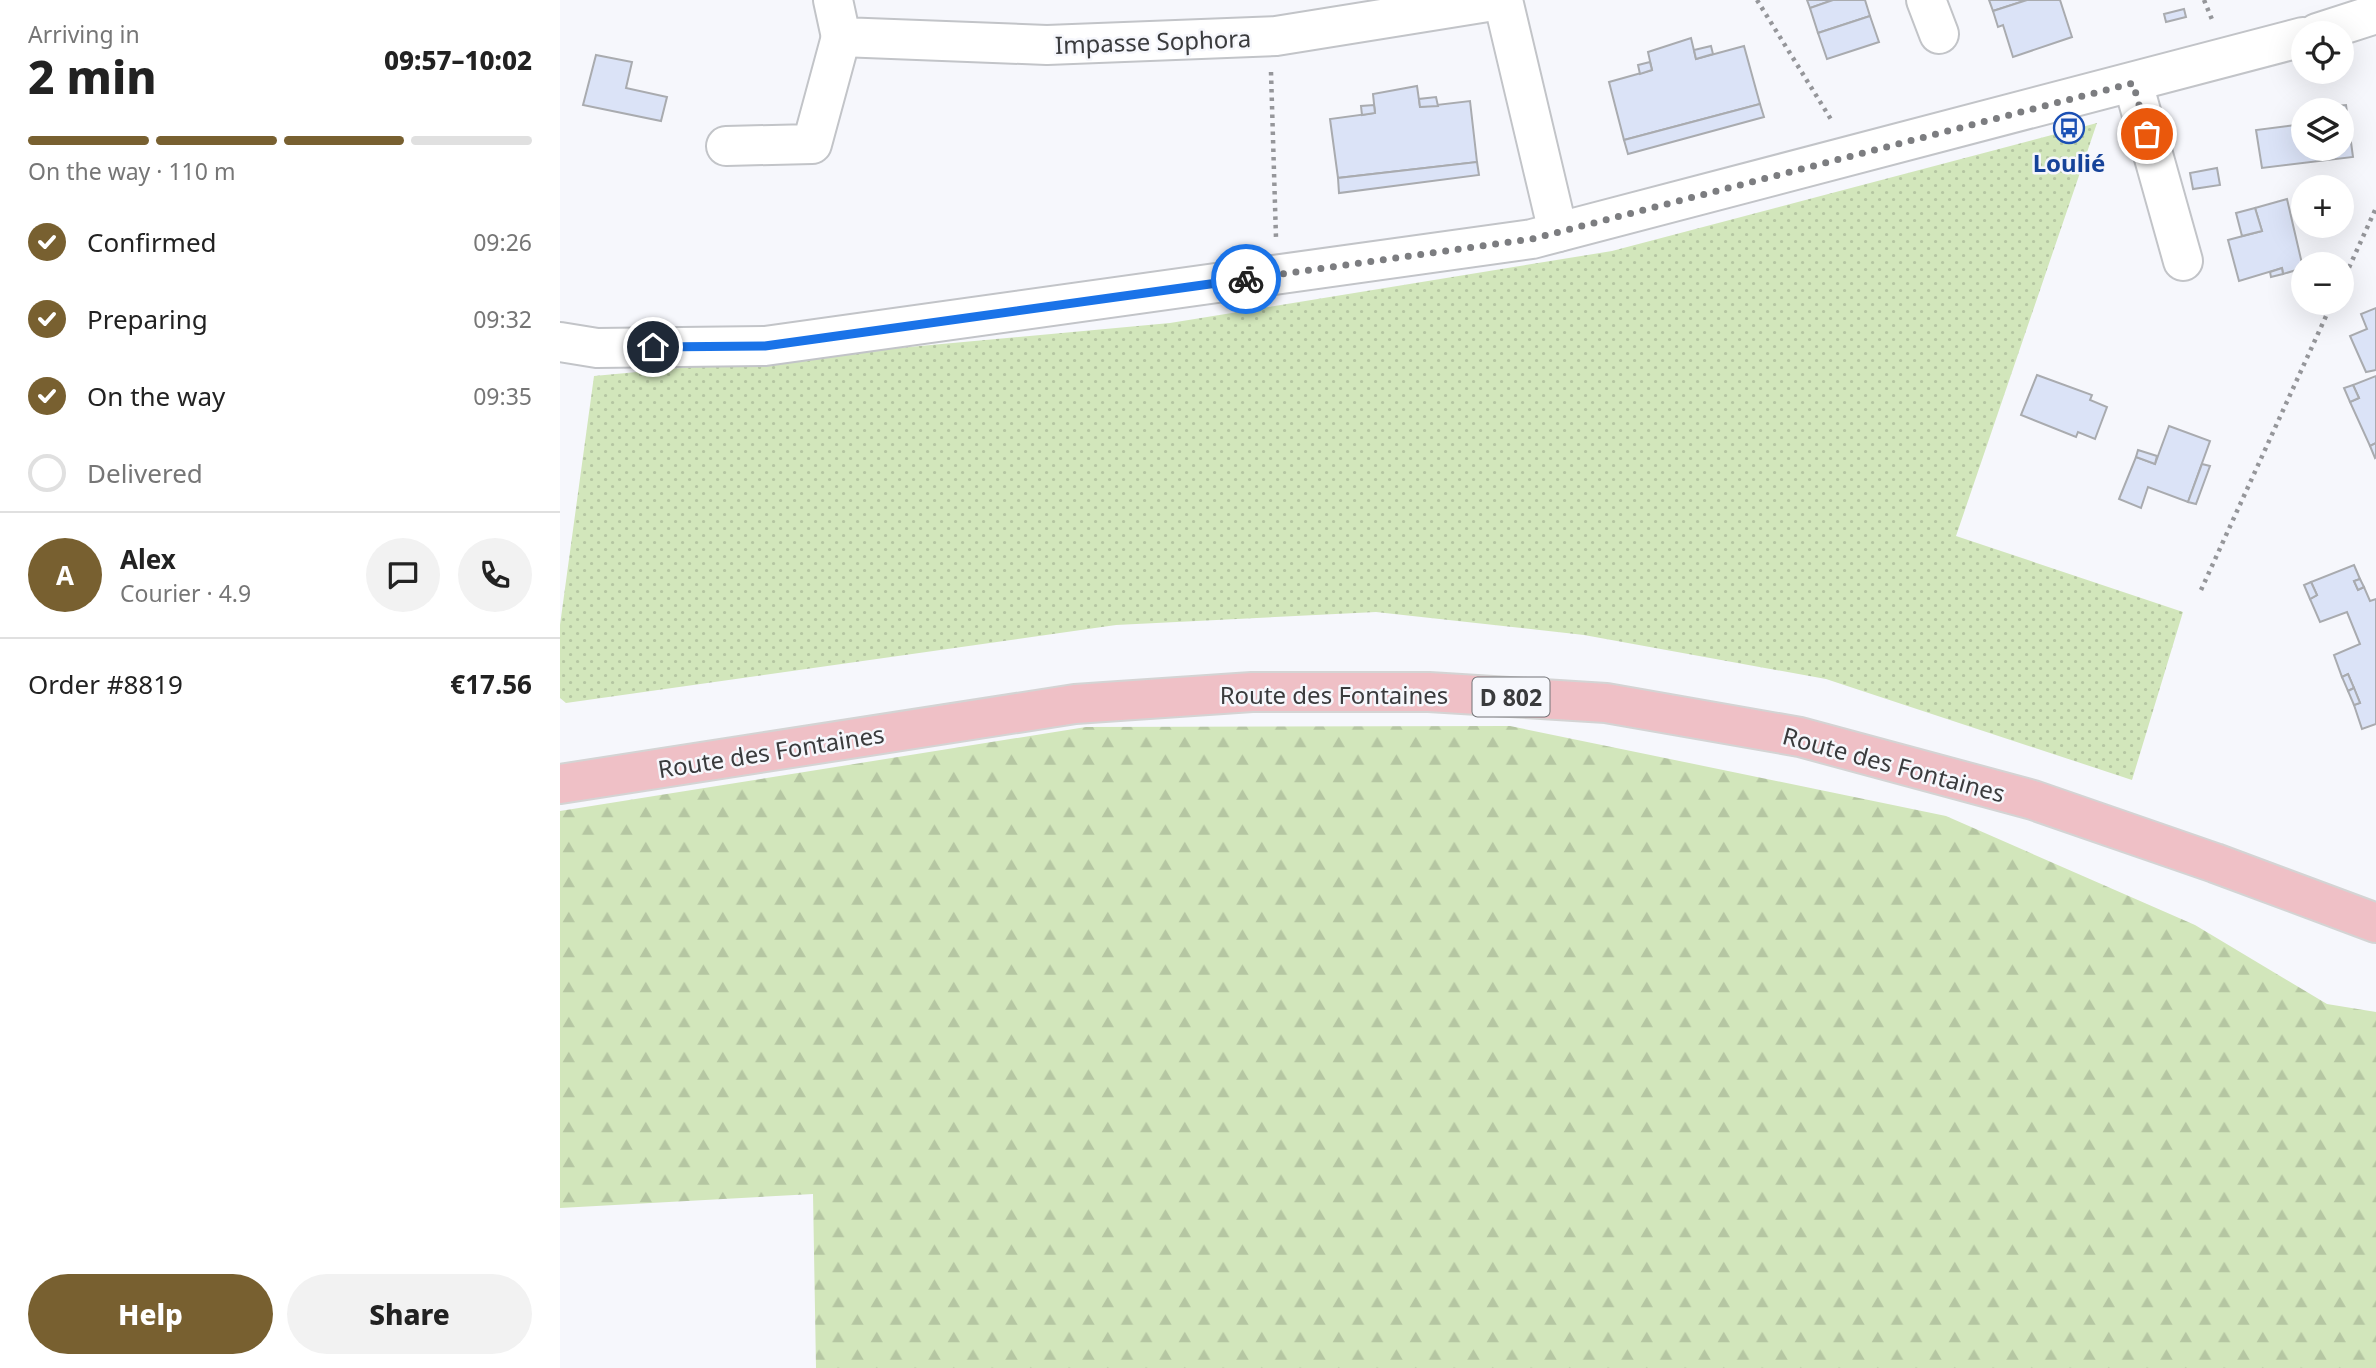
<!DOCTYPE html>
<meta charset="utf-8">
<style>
body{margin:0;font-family:"Noto Sans",sans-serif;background:#f2f2f2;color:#222;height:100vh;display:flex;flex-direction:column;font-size:26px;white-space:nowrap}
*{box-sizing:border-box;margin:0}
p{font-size:23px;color:#767676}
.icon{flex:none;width:38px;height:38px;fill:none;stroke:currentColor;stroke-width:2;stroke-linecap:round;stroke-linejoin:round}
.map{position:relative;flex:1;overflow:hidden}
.sheet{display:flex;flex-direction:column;background:#fff;width:560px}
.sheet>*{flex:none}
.controls{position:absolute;left:1731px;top:21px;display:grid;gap:14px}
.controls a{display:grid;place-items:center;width:63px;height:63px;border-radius:50%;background:#fff;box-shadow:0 7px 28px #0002;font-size:35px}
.pin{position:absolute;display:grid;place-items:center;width:60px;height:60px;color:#fff;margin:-30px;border:4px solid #fff;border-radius:50%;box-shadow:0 2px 7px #0007}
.courier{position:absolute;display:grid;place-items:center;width:70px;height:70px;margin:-35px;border:5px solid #1a73e8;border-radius:50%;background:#fff;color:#222;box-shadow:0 2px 9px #0007}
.head em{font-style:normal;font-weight:800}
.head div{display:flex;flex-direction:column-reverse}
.head{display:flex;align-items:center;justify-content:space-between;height:119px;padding:0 28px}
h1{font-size:46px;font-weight:800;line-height:52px}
.bar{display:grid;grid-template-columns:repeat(4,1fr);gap:10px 7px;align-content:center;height:84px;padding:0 28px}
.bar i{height:9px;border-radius:5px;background:#e0e0e0}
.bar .active{background:#786030}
.bar p{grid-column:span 4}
.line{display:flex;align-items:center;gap:18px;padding:0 28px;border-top:2px solid #e0e0e0}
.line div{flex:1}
.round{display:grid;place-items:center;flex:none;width:74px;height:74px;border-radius:37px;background:#f2f2f2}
ol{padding:0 28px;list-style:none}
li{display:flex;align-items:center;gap:21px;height:77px}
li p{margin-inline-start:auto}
li .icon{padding:7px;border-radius:50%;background:#786030;color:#fff;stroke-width:4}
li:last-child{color:#767676}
li i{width:38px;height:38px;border:4px solid #e0e0e0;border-radius:50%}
.action{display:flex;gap:14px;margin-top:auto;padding:14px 28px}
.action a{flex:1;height:80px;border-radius:42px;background:#786030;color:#fff;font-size:28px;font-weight:800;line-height:80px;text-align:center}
.action a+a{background:#f2f2f2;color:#222}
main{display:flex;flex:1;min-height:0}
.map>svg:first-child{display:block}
.green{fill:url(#green-dots)}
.forest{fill:url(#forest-firs)}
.building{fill:#dbe3f7;stroke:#a9abaf;stroke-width:2}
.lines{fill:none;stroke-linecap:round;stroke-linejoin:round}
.minor-casing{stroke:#c2c4c8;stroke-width:42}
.tertiary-casing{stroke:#c2c4c8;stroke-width:42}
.primary-casing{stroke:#d4d4d4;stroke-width:42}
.path{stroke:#95969a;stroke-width:4.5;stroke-dasharray:3.5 5;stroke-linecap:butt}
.minor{stroke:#fff;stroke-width:38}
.tertiary{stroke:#fff;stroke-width:38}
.primary{stroke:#efc0c6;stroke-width:38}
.done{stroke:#7c7d80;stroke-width:7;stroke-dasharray:0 12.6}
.route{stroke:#1a73e8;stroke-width:9}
.labels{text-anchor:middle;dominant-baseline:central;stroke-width:5;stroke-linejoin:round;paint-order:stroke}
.shield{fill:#f6f7fc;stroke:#727376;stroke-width:2}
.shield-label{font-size:23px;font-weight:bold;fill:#3a3b3d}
.street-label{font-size:24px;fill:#3a3b3d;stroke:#f6f7fc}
.transit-label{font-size:24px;font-weight:bold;fill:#164399;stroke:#f6f7fc}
</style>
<main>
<section class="sheet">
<div class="head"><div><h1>2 min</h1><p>Arriving in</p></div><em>09:57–10:02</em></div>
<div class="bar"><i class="active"></i><i class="active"></i><i class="active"></i><i></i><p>On the way · 110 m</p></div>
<ol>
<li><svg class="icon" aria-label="check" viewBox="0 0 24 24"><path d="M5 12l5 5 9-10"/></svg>Confirmed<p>09:26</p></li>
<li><svg class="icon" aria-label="check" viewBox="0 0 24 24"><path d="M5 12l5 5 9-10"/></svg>Preparing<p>09:32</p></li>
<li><svg class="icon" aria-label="check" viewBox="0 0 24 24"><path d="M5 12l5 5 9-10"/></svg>On the way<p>09:35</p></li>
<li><i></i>Delivered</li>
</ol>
<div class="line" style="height:126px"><b class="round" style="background:#786030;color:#fff">A</b><div><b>Alex</b><p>Courier · 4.9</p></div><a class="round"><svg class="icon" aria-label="chat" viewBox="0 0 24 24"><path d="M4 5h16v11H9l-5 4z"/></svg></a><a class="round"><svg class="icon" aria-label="phone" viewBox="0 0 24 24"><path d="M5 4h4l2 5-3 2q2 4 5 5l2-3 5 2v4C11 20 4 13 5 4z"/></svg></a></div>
<div class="line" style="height:91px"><div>Order #8819</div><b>€17.56</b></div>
<div class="action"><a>Help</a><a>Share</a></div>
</section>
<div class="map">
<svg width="1816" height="1368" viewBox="0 0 1816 1368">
<defs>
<pattern id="green-dots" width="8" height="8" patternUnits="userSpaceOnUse" patternTransform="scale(1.75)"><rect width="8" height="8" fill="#d2e6bb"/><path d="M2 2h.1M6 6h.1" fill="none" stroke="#b5c6a2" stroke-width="1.8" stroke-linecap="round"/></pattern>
<pattern id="forest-firs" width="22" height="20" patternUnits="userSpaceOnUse" patternTransform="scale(1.75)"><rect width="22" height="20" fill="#d2e6bb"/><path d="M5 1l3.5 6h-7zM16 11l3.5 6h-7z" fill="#b5c6a2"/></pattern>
</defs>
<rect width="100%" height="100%" fill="#f6f7fc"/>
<path class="green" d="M 1537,123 L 1396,536 L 1623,612 L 1572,780 L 1266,679 L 1024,635 L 816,612 L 556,625 L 6,703 L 0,698 L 0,625 L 34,376 L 610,323 L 1052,251 Z"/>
<path class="forest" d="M 950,726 L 1386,816 L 1635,925 L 1767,1004 L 1816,1012 L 1816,1368 L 256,1368 L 253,1194 L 0,1208 L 0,811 L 526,727 Z"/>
<g class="building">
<path d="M 1247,0 L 1273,0 L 1250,8 Z"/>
<path d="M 1273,0 L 1305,0 L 1310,16 L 1258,33 L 1250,8 Z"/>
<path d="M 1429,0 L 1467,0 L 1433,11 Z"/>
<path d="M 1467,0 L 1500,0 L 1512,37 L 1453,57 L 1443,25 L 1438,27 L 1433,11 Z"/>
<path d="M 1624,9 L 1626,17 L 1606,22 L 1604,14 Z"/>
<path d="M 1310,16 L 1319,42 L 1267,59 L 1258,33 Z"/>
<path d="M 1131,38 L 1136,59 L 1184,46 L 1200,104 L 1064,140 L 1049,82 L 1092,70 L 1088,52 Z"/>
<path d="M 1151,46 L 1153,54 L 1136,59 L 1134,50 Z"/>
<path d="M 36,55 L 72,62 L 66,88 L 107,97 L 101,121 L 23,105 Z"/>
<path d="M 1090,62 L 1092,70 L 1080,74 L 1078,65 Z"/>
<path d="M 857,86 L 860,107 L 910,101 L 917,162 L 778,178 L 770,119 L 815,113 L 813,94 Z"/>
<path d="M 876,97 L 878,106 L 860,107 L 859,99 Z"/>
<path d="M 1200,104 L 1204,117 L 1068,154 L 1064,140 Z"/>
<path d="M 814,105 L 815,113 L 802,115 L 801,106 Z"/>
<path d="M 1786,105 L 1793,157 L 1702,168 L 1696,130 L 1743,124 L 1743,149 L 1782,149 L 1782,110 L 1748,108 Z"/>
<path d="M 917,162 L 919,175 L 779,193 L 778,178 Z"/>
<path d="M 1657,168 L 1660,185 L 1633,189 L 1630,173 Z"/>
<path d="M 1727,199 L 1743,268 L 1723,274 L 1722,268 L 1679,281 L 1668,240 L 1702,231 L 1695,208 Z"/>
<path d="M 1695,208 L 1702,231 L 1682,236 L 1676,213 Z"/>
<path d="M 1722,268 L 1723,274 L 1711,277 L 1710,272 Z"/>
<path d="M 1816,308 L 1816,370 L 1806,372 L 1790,336 L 1807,329 L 1801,314 Z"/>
<path d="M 1477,375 L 1532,395 L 1530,400 L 1547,407 L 1535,439 L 1518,432 L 1516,437 L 1461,415 Z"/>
<path d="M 1816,376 L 1816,443 L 1810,446 L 1790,402 L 1799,398 L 1793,385 Z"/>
<path d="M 1793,385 L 1799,398 L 1790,402 L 1784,388 Z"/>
<path d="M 1609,426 L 1650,441 L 1628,502 L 1588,487 L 1581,508 L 1559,499 L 1576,457 L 1595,464 Z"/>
<path d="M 1816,443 L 1816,457 L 1815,458 L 1810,446 Z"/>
<path d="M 1578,450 L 1597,456 L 1595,464 L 1576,457 Z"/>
<path d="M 1642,464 L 1650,466 L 1636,504 L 1628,502 Z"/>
<path d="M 1794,565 L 1800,579 L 1794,581 L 1798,590 L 1804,587 L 1810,601 L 1816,599 L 1816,724 L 1802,729 L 1794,705 L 1800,703 L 1788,674 L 1782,677 L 1774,655 L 1800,644 L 1787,612 L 1760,622 L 1750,599 L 1757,595 L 1751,582 Z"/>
<path d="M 1800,579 L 1804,587 L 1798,590 L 1794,581 Z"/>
<path d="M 1751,582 L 1757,595 L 1750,599 L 1744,585 Z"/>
<path d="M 1788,674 L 1794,688 L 1788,691 L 1782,677 Z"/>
<path d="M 1794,688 L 1800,703 L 1794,705 L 1788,691 Z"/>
</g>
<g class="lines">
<g class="minor-casing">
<g id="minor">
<path d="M 273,0 L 281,37 L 487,45 L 716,36 L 940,0"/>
<path d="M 943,0 L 998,232"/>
<path d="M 1366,0 L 1379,34"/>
<path d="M 1573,83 L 1623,261"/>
<path d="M 166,146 L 252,144 L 281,37"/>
</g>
</g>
<g class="tertiary-casing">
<g id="tertiary">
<path d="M 1757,33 L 1816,14"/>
<path d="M 0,342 L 37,348 L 205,346 L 972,239 L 1743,37"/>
</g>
</g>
<g class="primary-casing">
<path id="primary" d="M 0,784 L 515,704 L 692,692 L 869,692 L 1046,703 L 1240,737 L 1473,800 L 1655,863 L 1816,923"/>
</g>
<g class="path">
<path d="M 1197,0 L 1272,121"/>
<path d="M 1644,0 L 1653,22"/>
<path d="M 711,72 L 716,238"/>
<path d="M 1782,283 L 1816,208"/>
<path d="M 1641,590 L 1772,303"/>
</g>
<use href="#minor" class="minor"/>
<use href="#tertiary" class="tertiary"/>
<use href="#primary" class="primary"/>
</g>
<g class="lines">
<path class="done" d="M 686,279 L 972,239 L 1573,83 L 1587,134"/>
<path class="route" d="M 93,347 L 205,346 L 686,279"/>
</g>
<defs>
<g id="bus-ring" transform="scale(1.575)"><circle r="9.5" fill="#f6f7fc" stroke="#1a4fb4" stroke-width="1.5"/><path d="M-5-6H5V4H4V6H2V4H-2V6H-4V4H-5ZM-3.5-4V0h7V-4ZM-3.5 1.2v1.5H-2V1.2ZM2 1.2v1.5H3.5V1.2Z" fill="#1a4fb4"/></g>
</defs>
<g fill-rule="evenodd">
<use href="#bus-ring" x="1509" y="128"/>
</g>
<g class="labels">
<rect class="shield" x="912.5" y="677.5" width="77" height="39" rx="5"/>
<g class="shield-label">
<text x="951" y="697">D 802</text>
</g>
<g class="street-label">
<text transform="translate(593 41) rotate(-2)">Impasse Sophora</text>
<text x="774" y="694">Route des Fontaines</text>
<text transform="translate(211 751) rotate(-9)">Route des Fontaines</text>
<text transform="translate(1334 764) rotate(15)">Route des Fontaines</text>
</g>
<g class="transit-label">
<text x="1509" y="162">Loulié</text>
</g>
</g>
</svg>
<div class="controls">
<a><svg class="icon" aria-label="locate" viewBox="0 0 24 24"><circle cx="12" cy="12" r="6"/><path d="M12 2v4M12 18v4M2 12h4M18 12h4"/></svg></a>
<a><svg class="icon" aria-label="layers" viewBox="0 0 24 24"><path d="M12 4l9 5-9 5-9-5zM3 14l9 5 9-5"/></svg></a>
<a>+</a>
<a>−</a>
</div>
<div class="pin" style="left:1587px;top:134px;background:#ea580c"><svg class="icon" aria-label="bag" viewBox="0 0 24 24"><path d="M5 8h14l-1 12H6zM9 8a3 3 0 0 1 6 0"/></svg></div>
<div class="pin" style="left:93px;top:347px;background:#1f2937"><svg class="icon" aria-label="home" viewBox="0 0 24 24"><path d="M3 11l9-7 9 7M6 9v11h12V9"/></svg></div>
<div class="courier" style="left:686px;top:279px"><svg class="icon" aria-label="bike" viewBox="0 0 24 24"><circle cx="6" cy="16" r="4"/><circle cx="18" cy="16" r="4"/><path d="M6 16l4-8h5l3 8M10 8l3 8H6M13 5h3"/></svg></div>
</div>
</main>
